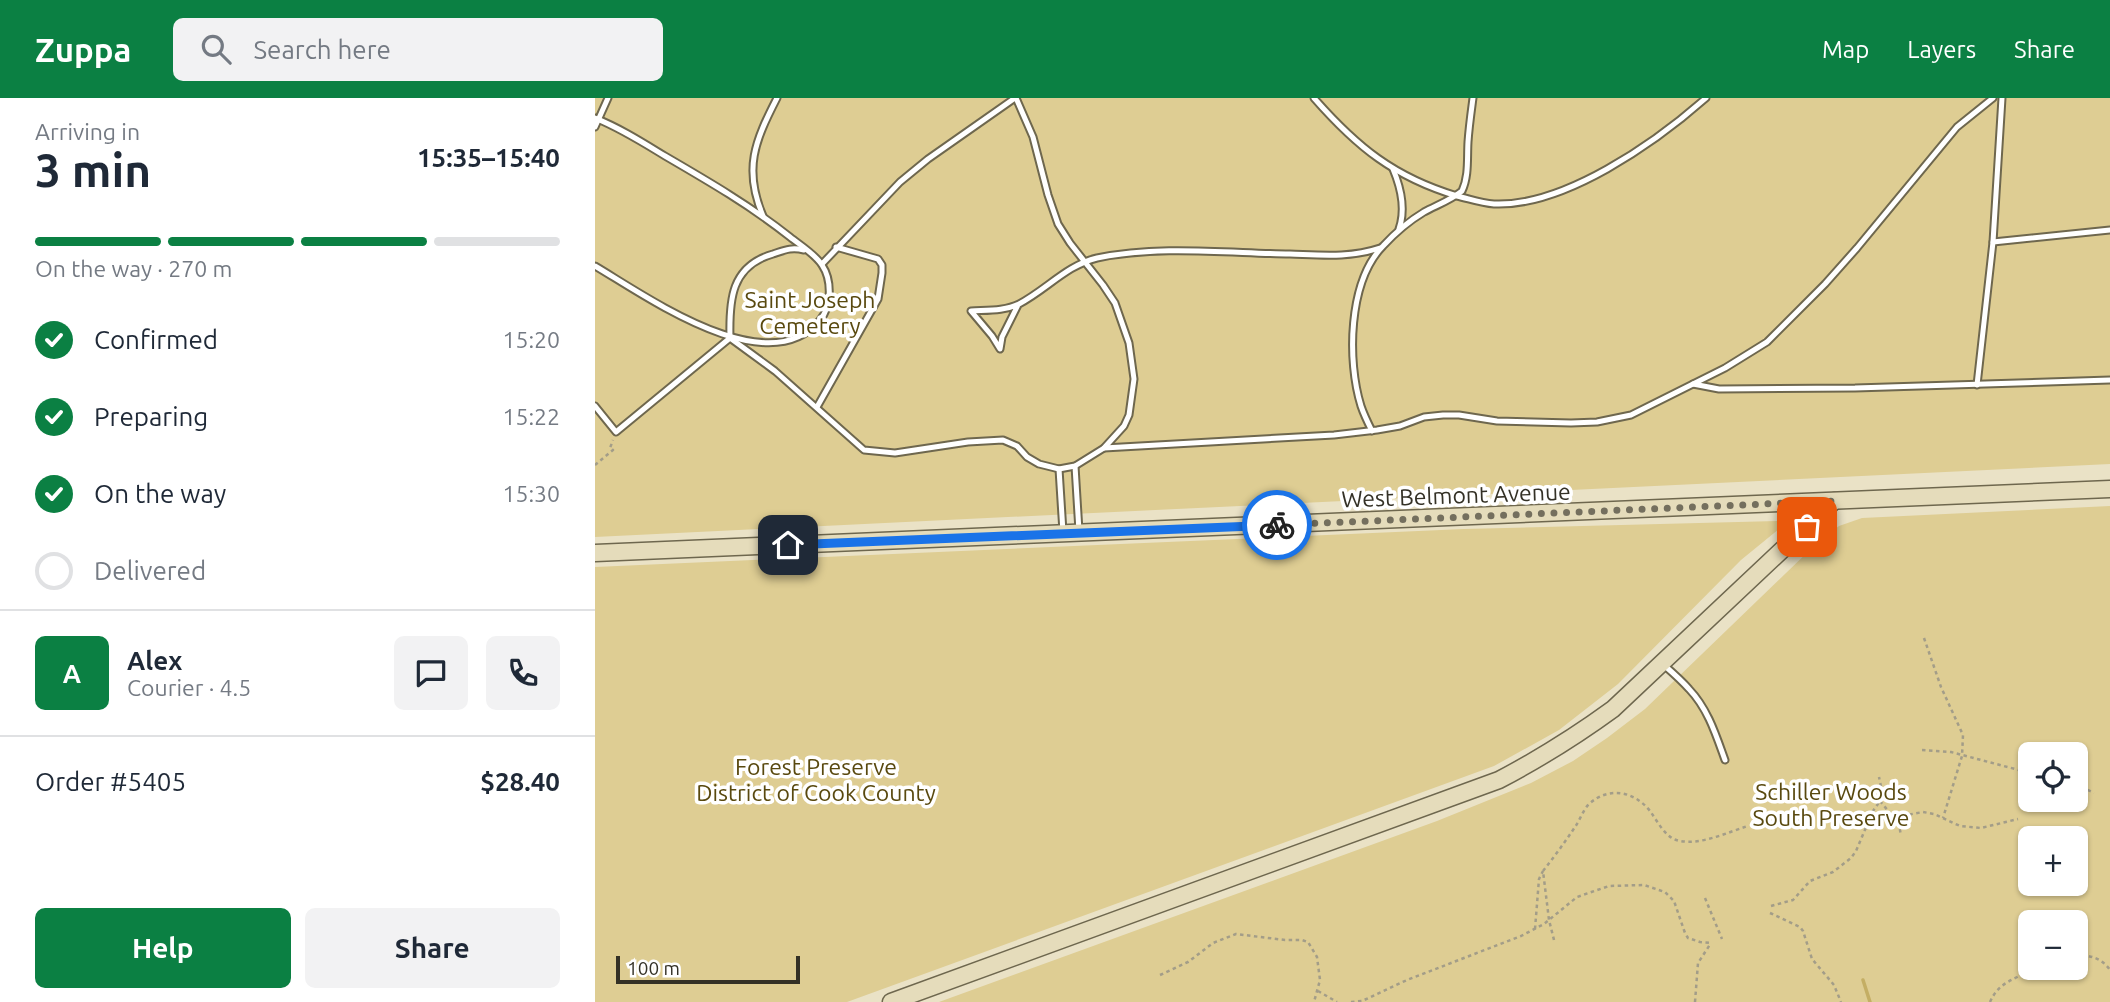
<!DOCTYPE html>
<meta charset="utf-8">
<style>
body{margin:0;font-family:Ubuntu,sans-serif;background:#f2f2f3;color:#1f2937;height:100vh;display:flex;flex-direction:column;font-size:26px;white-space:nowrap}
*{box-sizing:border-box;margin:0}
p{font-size:23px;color:#747a83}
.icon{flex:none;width:38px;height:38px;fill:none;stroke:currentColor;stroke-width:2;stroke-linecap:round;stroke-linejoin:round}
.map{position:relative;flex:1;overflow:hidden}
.details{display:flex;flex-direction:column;background:#fff;width:595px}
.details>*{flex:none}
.controls{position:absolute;left:1423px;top:644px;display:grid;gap:14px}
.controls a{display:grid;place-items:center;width:70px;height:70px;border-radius:10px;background:#fff;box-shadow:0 2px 5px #0004;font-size:35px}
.scale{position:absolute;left:21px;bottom:18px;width:184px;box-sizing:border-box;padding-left:7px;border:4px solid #343126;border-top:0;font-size:19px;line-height:24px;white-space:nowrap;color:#343126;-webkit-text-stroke:5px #fff;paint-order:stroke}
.pin{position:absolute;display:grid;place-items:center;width:60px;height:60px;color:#fff;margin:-30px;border-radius:14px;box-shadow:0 4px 10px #0006}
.courier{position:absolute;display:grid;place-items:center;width:70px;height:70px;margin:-35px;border:5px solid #1a73e8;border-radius:50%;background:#fff;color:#222;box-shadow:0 2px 9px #0007}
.overview em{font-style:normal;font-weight:700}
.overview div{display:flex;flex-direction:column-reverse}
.overview{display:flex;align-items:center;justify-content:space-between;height:119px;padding:0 35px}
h1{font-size:46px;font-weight:700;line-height:52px}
.bar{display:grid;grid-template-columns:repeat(4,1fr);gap:10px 7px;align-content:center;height:84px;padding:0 35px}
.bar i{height:9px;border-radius:5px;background:#e0e1e3}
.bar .selected{background:#0b8043}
.bar p{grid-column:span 4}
.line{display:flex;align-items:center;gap:18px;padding:0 35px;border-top:2px solid #e0e1e3}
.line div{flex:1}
.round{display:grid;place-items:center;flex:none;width:74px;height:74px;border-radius:10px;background:#f2f2f3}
ol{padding:0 35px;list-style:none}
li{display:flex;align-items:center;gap:21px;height:77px}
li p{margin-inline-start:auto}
li .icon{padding:7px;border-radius:50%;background:#0b8043;color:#fff;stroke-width:4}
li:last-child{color:#747a83}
li i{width:38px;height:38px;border:4px solid #e0e1e3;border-radius:50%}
.primary-button{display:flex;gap:14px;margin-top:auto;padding:14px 35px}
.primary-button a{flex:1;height:80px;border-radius:10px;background:#0b8043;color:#fff;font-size:28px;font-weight:700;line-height:80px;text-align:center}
.primary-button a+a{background:#f2f2f3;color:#1f2937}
header{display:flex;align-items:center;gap:42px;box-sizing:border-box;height:98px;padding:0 35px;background:#0b8043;color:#fff}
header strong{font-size:33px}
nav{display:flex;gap:38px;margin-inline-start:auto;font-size:24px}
.search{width:490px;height:63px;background:#f2f2f3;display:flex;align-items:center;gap:18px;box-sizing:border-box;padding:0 24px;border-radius:10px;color:#747a83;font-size:26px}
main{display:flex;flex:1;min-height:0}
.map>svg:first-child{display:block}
.green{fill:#decd93;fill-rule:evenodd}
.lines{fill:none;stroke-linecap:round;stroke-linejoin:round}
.stream{stroke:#c4ae64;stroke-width:3.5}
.lane-casing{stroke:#6e674e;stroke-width:9}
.secondary-casing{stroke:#6e674e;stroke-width:19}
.path{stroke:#a39d88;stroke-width:2.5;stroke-dasharray:3.5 3.5;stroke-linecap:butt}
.lane{stroke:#fff;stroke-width:5}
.secondary{stroke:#e5dcbb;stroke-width:16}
.done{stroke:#746f5e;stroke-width:7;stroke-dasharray:0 12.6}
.route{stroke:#1a73e8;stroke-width:9}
.labels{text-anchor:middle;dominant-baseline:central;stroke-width:7;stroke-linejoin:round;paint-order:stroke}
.park-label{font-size:23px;fill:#59490f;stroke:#fff}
.street-label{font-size:23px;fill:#343126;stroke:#fff}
</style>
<header>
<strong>Zuppa</strong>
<div class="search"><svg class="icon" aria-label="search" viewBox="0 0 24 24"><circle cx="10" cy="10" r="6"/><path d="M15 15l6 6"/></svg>Search here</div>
<nav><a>Map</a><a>Layers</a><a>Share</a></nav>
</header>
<main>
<section class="details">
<div class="overview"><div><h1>3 min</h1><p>Arriving in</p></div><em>15:35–15:40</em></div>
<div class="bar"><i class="selected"></i><i class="selected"></i><i class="selected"></i><i></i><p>On the way · 270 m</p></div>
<ol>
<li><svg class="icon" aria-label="check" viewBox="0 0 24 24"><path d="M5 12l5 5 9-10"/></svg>Confirmed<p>15:20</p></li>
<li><svg class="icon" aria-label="check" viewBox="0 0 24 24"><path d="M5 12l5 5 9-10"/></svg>Preparing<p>15:22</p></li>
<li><svg class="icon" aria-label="check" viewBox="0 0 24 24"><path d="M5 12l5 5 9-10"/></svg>On the way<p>15:30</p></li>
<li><i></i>Delivered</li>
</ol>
<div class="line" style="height:126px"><b class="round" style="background:#0b8043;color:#fff">A</b><div><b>Alex</b><p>Courier · 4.5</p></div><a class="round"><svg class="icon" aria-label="chat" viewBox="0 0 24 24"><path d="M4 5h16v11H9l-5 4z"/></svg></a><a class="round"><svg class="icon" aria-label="phone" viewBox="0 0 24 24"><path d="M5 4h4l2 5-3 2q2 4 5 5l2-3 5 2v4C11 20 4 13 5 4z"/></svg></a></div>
<div class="line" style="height:91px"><div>Order #5405</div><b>$28.40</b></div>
<div class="primary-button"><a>Help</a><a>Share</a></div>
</section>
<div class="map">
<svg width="1515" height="904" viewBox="0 0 1515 904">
<rect width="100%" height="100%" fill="#eae2c6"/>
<g class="green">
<path d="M 0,0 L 1515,0 L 1515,366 L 0,439 Z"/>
<path d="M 1515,408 L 1515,904 L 344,904 L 842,723 L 936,685 L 978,663 L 1012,640 L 1050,611 L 1220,447 L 1244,428 L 1267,420 ZM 1435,656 L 1480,656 L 1480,702 L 1435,702 ZM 1435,740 L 1480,740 L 1480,786 L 1435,786 ZM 1435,824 L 1480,824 L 1480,870 L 1435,870 Z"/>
<path d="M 1182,423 L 1185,426 L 1184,431 L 1146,462 L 1023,586 L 964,632 L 899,668 L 252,904 L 0,904 L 0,469 L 869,431 Z"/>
</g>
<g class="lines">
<path class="stream" d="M 1268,882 L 1275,904"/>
<g class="lane-casing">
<g id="lane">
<path d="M 719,0 C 762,49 799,79 862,98 C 875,101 886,105 899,106 C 969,109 1060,45 1111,0"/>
<path d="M 0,20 C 25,30 47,44 70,58 C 113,83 156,108 195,139 C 205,147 220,156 227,167 C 237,182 237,208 225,222 C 173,286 51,198 0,168"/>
<path d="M 0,29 L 13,0"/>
<path d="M 798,71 C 806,90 811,111 804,131"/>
<path d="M 168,118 C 148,71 160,43 182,0"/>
<path d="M 1398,144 L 1515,132"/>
<path d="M 227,166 L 305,84 L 333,61 L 420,0"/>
<path d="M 423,207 L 407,239 L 405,251 L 397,238 L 376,213 C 391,212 410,213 424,206 C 451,192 472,167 502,160 C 564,147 632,155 695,156 C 726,157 755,160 785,150"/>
<path d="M 135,240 L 180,273 L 269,352 L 300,355 L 373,344 L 408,342 L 422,348 L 432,359 L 444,366 L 464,371 L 480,368 L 509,350 L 529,328 L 534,317 L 539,281 L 534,245 L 520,205 L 508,187 L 475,145 L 463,126 L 453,97 L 438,39 L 421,0"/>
<path d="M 135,240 C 134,202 136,168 178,156 C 190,152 196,149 209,152"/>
<path d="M 1098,286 L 1124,291 L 1260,290 L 1515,282"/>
<path d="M 1382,287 L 1398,144 L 1407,0"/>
<path d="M 0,308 L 21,334 L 135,240"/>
<path d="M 222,309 L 283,201 L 287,175 L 287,167 L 283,161 L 241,149"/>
<path d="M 777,333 C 773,325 769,317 766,308 C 752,263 753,184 788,148 C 800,135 814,123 829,114 C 842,107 856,102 867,93 C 874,78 872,61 873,44 C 874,29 876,15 878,0"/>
<path d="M 509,350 L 739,337 L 782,332 L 805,328 L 829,319 L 848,317 L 864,317 L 902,323 L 976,325 L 1002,324 L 1036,317 L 1130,270 L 1172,244 L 1230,186 L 1262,150 L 1362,29 L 1398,0"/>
<path d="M 480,368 L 484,433"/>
<path d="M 464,371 L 468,434"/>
<path d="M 1070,568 C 1078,575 1087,583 1094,591 C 1113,611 1121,637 1130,662"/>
</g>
</g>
<g class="secondary-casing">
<g id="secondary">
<path d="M 0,455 L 1515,391"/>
<path d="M 296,904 L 904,682 C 944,661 981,638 1018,611 L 1239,403"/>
</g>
</g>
<g class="path">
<path d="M 0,367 L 18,352 L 15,350 L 18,342"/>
<path d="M 1329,540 L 1346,589 L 1368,637 L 1367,658 L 1348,720"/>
<path d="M 1327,652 L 1356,654 L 1435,675"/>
<path d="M 1480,686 L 1499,695"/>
<path d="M 1461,702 L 1462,704"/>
<path d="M 1285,703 L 1304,726 L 1306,738"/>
<path d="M 1273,724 L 1328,714 L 1339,716 L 1365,728 L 1386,730 L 1423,721"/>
<path d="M 1110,800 L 1127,841"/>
<path d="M 1176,808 L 1198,802 L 1215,783 L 1238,774 L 1256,760 L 1261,753 L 1278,713 L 1285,703 L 1287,693 L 1284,679"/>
<path d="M 1175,815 L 1205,829 L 1208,833 L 1217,861 L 1239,887 L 1246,904"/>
<path d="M 940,831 L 944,781 L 948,773"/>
<path d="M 959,842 L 954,822 L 948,773 C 959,759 970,744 980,729 C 985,722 988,712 994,706 C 1014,688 1039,693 1055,713 C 1063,724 1071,741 1085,743 C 1107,747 1133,734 1153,728"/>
<path d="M 1480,856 C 1495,858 1506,859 1515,872"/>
<path d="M 565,877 L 593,864 L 618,845 L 641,836 L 690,842 L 707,842 L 713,844 L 722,859 L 725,882 L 719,904"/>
<path d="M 723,893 L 742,904"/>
<path d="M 756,904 L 767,903 L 812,882 L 926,838 L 949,826 L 982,799 L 1014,788 L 1049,787 L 1070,794 L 1079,803 L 1090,835 L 1093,840 L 1105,844 L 1117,845"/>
<path d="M 1100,904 L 1103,865 L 1116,845"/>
<path d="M 1395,904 C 1405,882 1420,883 1437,870"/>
</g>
<use href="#lane" class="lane"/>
<use href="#secondary" class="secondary"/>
</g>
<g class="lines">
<path class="done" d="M 682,427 L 1239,403 L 1212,429"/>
<path class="route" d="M 193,447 L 682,427"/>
</g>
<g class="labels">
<g class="park-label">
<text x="215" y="201">Saint Joseph<tspan x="215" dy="26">Cemetery</tspan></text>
<text x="221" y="668">Forest Preserve<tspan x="221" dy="26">District of Cook County</tspan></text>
<text x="1236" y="693">Schiller Woods<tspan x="1236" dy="26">South Preserve</tspan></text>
</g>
<g class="street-label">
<text transform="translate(861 397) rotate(-2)">West Belmont Avenue</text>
</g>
</g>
</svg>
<div class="controls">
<a><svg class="icon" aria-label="locate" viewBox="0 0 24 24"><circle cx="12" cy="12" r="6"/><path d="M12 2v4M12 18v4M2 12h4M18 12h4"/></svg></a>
<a>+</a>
<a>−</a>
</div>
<div class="scale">100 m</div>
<div class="pin" style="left:1212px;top:429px;background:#ea580c"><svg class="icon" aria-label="bag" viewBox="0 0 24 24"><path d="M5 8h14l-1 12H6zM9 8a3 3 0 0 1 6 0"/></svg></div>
<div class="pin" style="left:193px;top:447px;background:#1f2937"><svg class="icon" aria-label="home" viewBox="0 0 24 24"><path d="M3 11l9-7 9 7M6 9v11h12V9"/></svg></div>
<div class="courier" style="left:682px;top:427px"><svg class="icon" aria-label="bike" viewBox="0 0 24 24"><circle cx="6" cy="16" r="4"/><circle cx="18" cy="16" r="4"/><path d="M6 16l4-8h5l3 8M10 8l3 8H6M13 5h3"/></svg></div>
</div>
</main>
